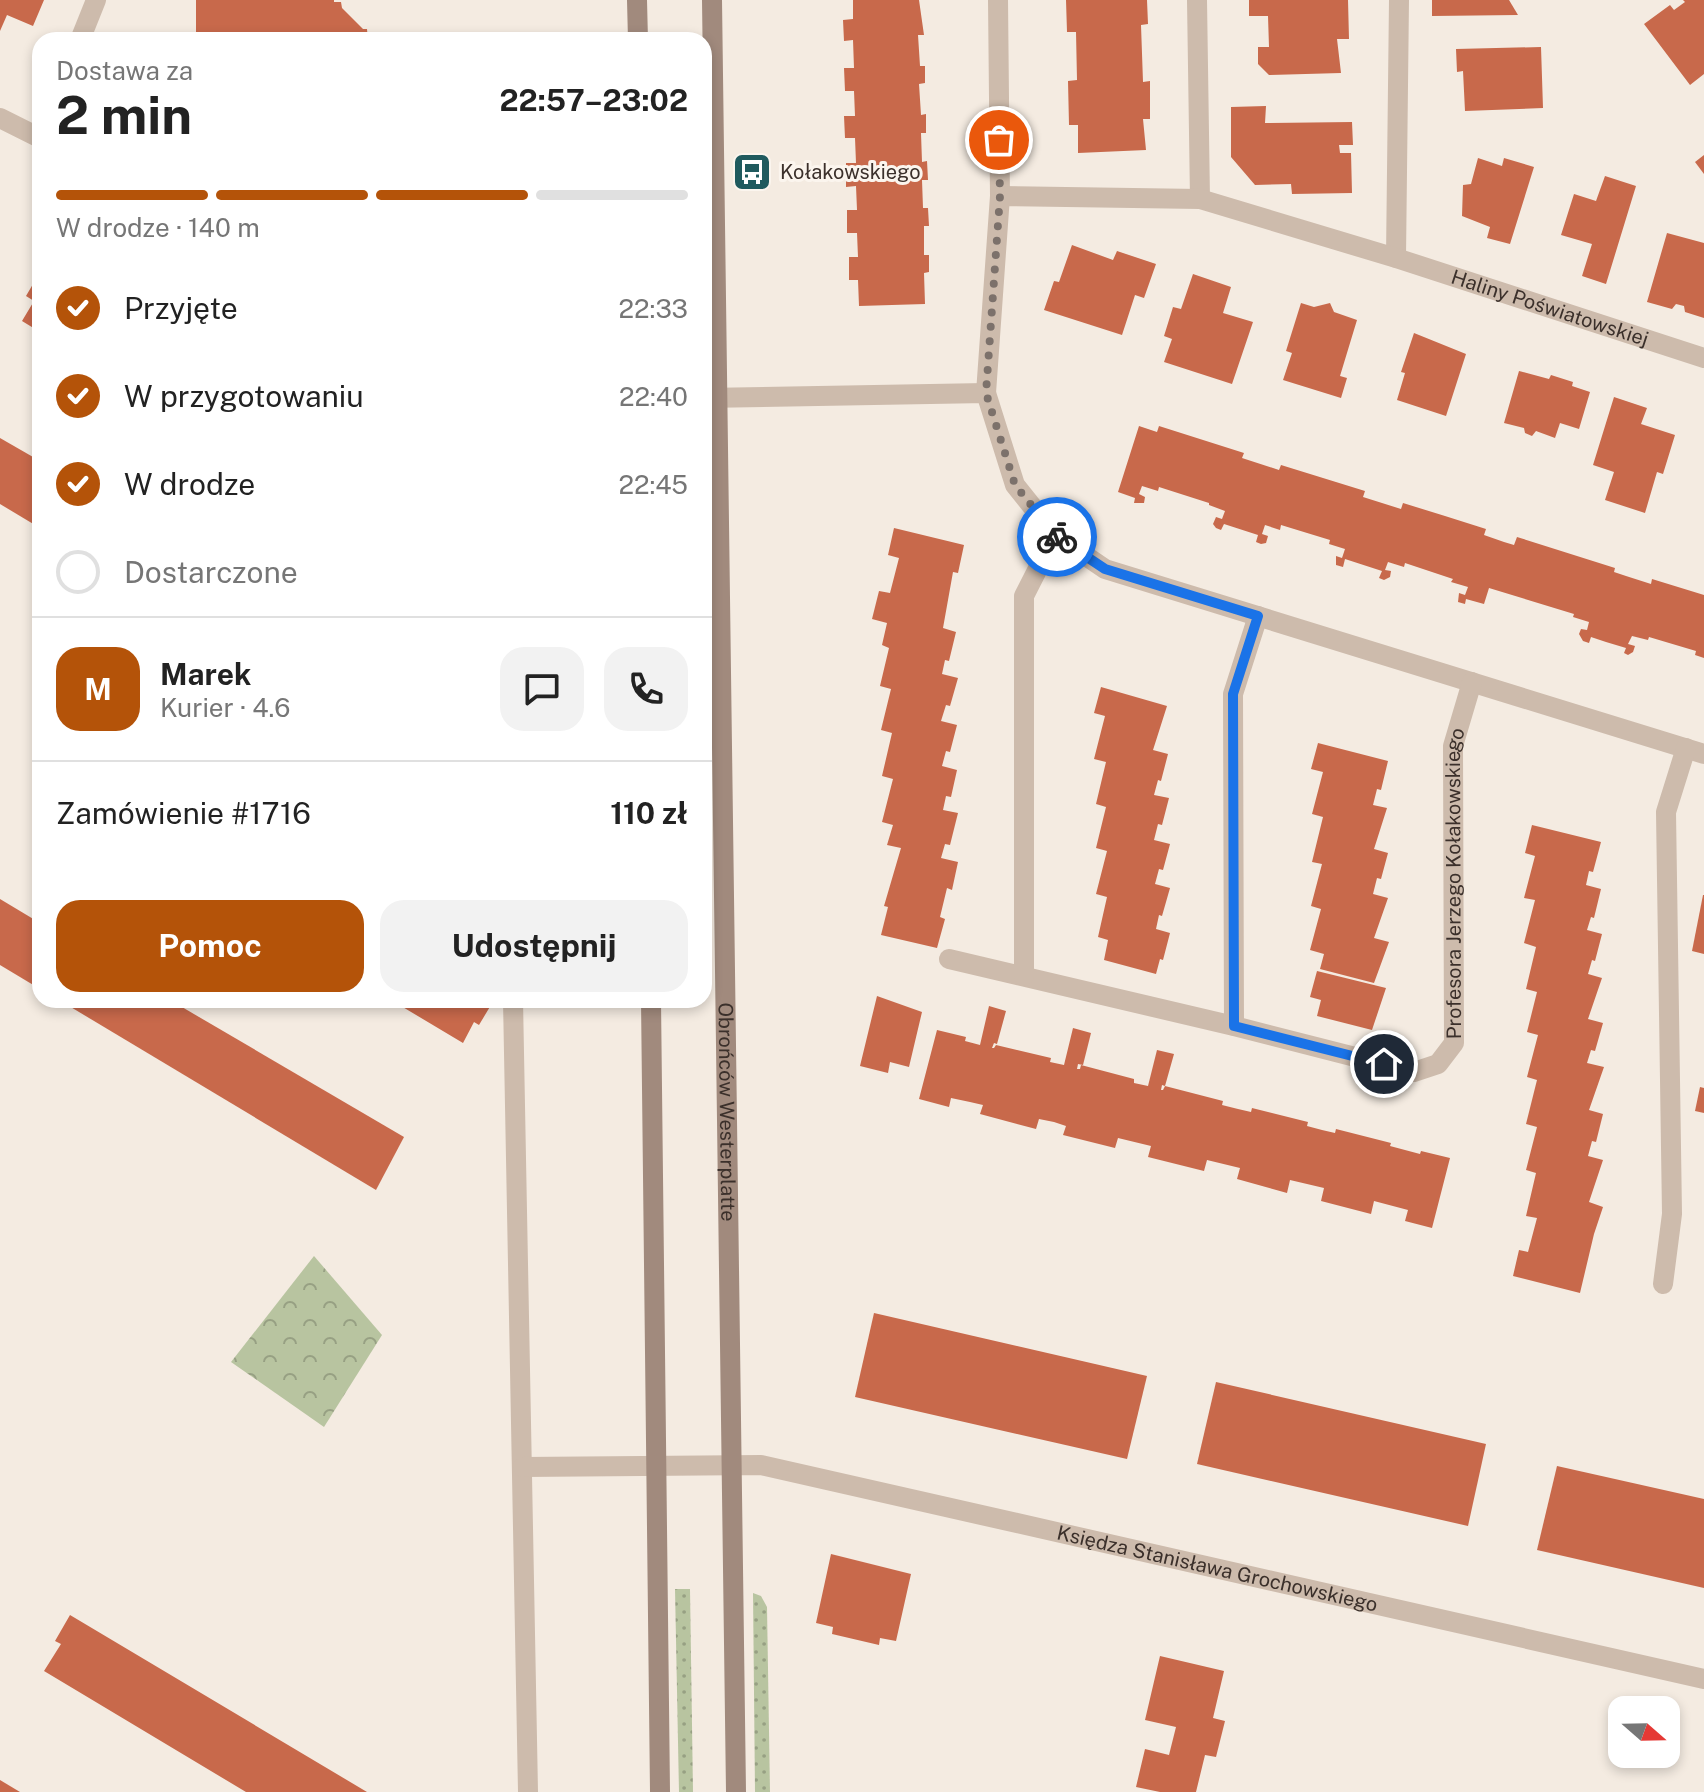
<!DOCTYPE html>
<html lang="pl">
<meta charset="utf-8">
<style>
body{margin:0;font-family:"Public Sans",sans-serif;background:#f2f2f2;color:#222;height:100vh;display:flex;flex-direction:column;font-size:30px;white-space:nowrap}
*{box-sizing:border-box;margin:0}
p{font-size:26px;color:#767676}
.icon{flex:none;width:44px;height:44px;fill:none;stroke:currentColor;stroke-width:2;stroke-linecap:round;stroke-linejoin:round}
.map{position:relative;flex:1;overflow:hidden}
.panel{position:absolute;left:32px;top:32px;width:680px;height:976px;display:flex;flex-direction:column;background:#fff;border-radius:24px;box-shadow:0 4px 12px #0003}
.panel>*{flex:none}
.needle{width:52px;rotate:110deg}
.controls{position:absolute;left:1608px;top:1696px;display:grid;gap:16px}
.controls a{display:grid;place-items:center;width:72px;height:72px;border-radius:16px;background:#fff;box-shadow:0 4px 12px #0003;font-size:40px}
.pin{position:absolute;display:grid;place-items:center;width:68px;height:68px;color:#fff;margin:-34px;border:4px solid #fff;border-radius:50%;box-shadow:0 2px 8px #0007}
.courier{position:absolute;display:grid;place-items:center;width:80px;height:80px;margin:-40px;border:6px solid #1a73e8;border-radius:50%;background:#fff;color:#222;box-shadow:0 2px 10px #0007}
.overview em{font-style:normal;font-weight:700}
.overview div{display:flex;flex-direction:column-reverse}
.overview{display:flex;align-items:center;justify-content:space-between;height:136px;padding:0 24px}
h1{font-size:52px;font-weight:700;line-height:60px}
.bar{display:grid;grid-template-columns:repeat(4,1fr);gap:12px 8px;align-content:center;height:96px;padding:0 24px}
.bar i{height:10px;border-radius:6px;background:#e0e0e0}
.bar .current{background:#b45309}
.bar p{grid-column:span 4}
.line{display:flex;align-items:center;gap:20px;padding:0 24px;border-top:2px solid #e0e0e0}
.line div{flex:1}
.round{display:grid;place-items:center;flex:none;width:84px;height:84px;border-radius:24px;background:#f2f2f2}
ol{padding:0 24px;list-style:none}
li{display:flex;align-items:center;gap:24px;height:88px}
li p{margin-inline-start:auto}
li .icon{padding:8px;border-radius:50%;background:#b45309;color:#fff;stroke-width:4}
li:last-child{color:#767676}
li i{width:44px;height:44px;border:4px solid #e0e0e0;border-radius:50%}
.action{display:flex;gap:16px;margin-top:auto;padding:16px 24px}
.action a{flex:1;height:92px;border-radius:24px;background:#b45309;color:#fff;font-size:32px;font-weight:700;line-height:92px;text-align:center}
.action a+a{background:#f2f2f2;color:#222}
.map>svg:first-child{display:block}
.grass{fill:url(#grass-dots)}
.forest{fill:url(#forest-crowns)}
.building{fill:#c8694b}
.lines{fill:none;stroke-linecap:round;stroke-linejoin:round}
.service{stroke:#cdbbac;stroke-width:20}
.minor{stroke:#cdbbac;stroke-width:20}
.secondary{stroke:#a18a7d;stroke-width:20}
.done{stroke:#7c716b;stroke-width:8;stroke-dasharray:0 14.4}
.route{stroke:#1a73e8;stroke-width:10}
.labels{text-anchor:middle;dominant-baseline:central;stroke-width:6;stroke-linejoin:round;paint-order:stroke}
.poi-label{font-size:20px;fill:#3b302b;stroke:#fbf5ee;text-anchor:start}
.street-label{font-size:20px;fill:#3b302b;stroke:#fbf5ee}
</style>
<div class="map">
<svg width="1704" height="1792" viewBox="0 0 1704 1792">
<defs>
<pattern id="grass-dots" width="8" height="8" patternUnits="userSpaceOnUse" patternTransform="scale(2)"><rect width="8" height="8" fill="#b8c4a0"/><path d="M2 2h.1M6 6h.1" fill="none" stroke="#97a083" stroke-width="1.8" stroke-linecap="round"/></pattern>
<pattern id="forest-crowns" width="20" height="18" patternUnits="userSpaceOnUse" patternTransform="scale(2)"><rect width="20" height="18" fill="#b8c4a0"/><path d="M2 6a3 3 0 1 1 6 0M12 15a3 3 0 1 1 6 0" fill="none" stroke="#97a083"/></pattern>
</defs>
<rect width="100%" height="100%" fill="#f4ebe1"/>
<g class="grass">
<path d="M 675,1589 L 690,1589 L 693,1792 L 679,1792 Z"/>
<path d="M 753,1593 L 761,1596 L 767,1607 L 770,1792 L 755,1792 Z"/>
</g>
<path class="forest" d="M 314,1256 L 382,1335 L 324,1427 L 231,1362 Z"/>
<g class="building">
<path d="M 0,0 L 44,0 L 33,26 L 7,15 L 0,31 Z"/>
<path d="M 196,0 L 334,0 L 334,2 L 341,2 L 342,8 L 363,29 L 367,29 L 368,40 L 196,40 Z"/>
<path d="M 853,0 L 919,0 L 924,35 L 918,35 L 920,66 L 925,66 L 925,83 L 919,84 L 921,115 L 926,114 L 926,133 L 921,133 L 922,162 L 927,161 L 928,180 L 922,180 L 923,208 L 928,208 L 929,226 L 924,226 L 924,255 L 929,255 L 929,272 L 924,273 L 925,304 L 859,306 L 858,280 L 849,280 L 849,257 L 858,257 L 857,233 L 847,233 L 847,210 L 857,210 L 856,186 L 846,187 L 846,163 L 856,163 L 855,138 L 845,138 L 844,116 L 855,116 L 854,91 L 845,91 L 844,68 L 854,68 L 853,40 L 844,41 L 843,20 L 853,19 Z"/>
<path d="M 1066,0 L 1147,0 L 1148,24 L 1141,25 L 1143,82 L 1150,81 L 1150,119 L 1143,119 L 1146,150 L 1078,153 L 1078,125 L 1069,125 L 1068,81 L 1077,80 L 1076,32 L 1067,32 Z"/>
<path d="M 1249,0 L 1348,0 L 1349,39 L 1337,39 L 1341,73 L 1269,75 L 1258,64 L 1258,47 L 1269,47 L 1268,16 L 1249,16 Z"/>
<path d="M 1432,0 L 1509,0 L 1518,15 L 1432,16 Z"/>
<path d="M 1683,0 L 1704,0 L 1704,74 L 1690,85 L 1644,24 L 1670,5 L 1674,10 L 1685,2 Z"/>
<path d="M 1541,47 L 1543,108 L 1465,111 L 1463,71 L 1457,72 L 1456,49 Z"/>
<path d="M 1266,106 L 1265,123 L 1352,122 L 1353,145 L 1339,145 L 1340,153 L 1351,153 L 1352,193 L 1292,194 L 1291,184 L 1255,185 L 1231,157 L 1231,107 Z"/>
<path d="M 1704,155 L 1704,174 L 1695,162 Z"/>
<path d="M 1478,158 L 1502,166 L 1504,158 L 1534,167 L 1510,244 L 1487,238 L 1490,227 L 1462,216 L 1463,185 L 1471,184 Z"/>
<path d="M 1605,176 L 1636,186 L 1606,284 L 1582,276 L 1592,244 L 1561,235 L 1574,194 L 1596,201 Z"/>
<path d="M 1667,233 L 1704,243 L 1704,318 L 1685,312 L 1684,306 L 1676,304 L 1672,309 L 1647,302 Z"/>
<path d="M 1072,245 L 1113,260 L 1117,251 L 1156,264 L 1144,298 L 1135,295 L 1122,335 L 1044,310 L 1054,281 L 1059,282 Z"/>
<path d="M 40,272 L 40,332 L 22,321 L 34,301 L 26,296 Z"/>
<path d="M 1193,274 L 1231,287 L 1223,313 L 1253,322 L 1232,384 L 1164,362 L 1172,339 L 1164,336 L 1173,307 L 1181,309 Z"/>
<path d="M 1301,303 L 1314,307 L 1330,303 L 1334,312 L 1357,320 L 1340,376 L 1347,378 L 1341,398 L 1283,380 L 1292,353 L 1286,351 Z"/>
<path d="M 1414,333 L 1466,354 L 1446,416 L 1397,400 L 1405,373 L 1401,372 Z"/>
<path d="M 1519,371 L 1549,379 L 1551,375 L 1573,382 L 1572,386 L 1590,392 L 1579,429 L 1560,423 L 1555,438 L 1536,431 L 1532,436 L 1525,433 L 1524,428 L 1504,423 Z"/>
<path d="M 1614,397 L 1647,408 L 1641,424 L 1675,435 L 1663,474 L 1657,472 L 1645,513 L 1605,500 L 1614,472 L 1593,465 Z"/>
<path d="M 1139,426 L 1157,432 L 1159,426 L 1244,453 L 1242,458 L 1279,470 L 1281,465 L 1365,491 L 1363,497 L 1401,509 L 1403,503 L 1445,516 L 1486,529 L 1484,535 L 1504,542 L 1514,545 L 1517,537 L 1615,568 L 1614,572 L 1626,576 L 1651,584 L 1652,579 L 1704,595 L 1704,658 L 1695,655 L 1696,651 L 1649,637 L 1648,640 L 1632,636 L 1628,644 L 1635,646 L 1633,652 L 1628,655 L 1624,653 L 1626,648 L 1606,642 L 1591,637 L 1589,643 L 1583,641 L 1579,634 L 1581,629 L 1587,630 L 1589,622 L 1573,617 L 1574,614 L 1489,588 L 1484,604 L 1466,599 L 1465,604 L 1458,602 L 1459,593 L 1465,595 L 1468,587 L 1451,582 L 1453,579 L 1405,563 L 1404,567 L 1388,562 L 1385,570 L 1391,571 L 1390,577 L 1384,580 L 1379,578 L 1382,571 L 1345,559 L 1343,567 L 1336,565 L 1336,556 L 1342,558 L 1345,549 L 1329,544 L 1330,540 L 1281,525 L 1280,530 L 1265,525 L 1262,534 L 1268,536 L 1266,543 L 1261,544 L 1256,542 L 1258,535 L 1224,524 L 1221,530 L 1216,528 L 1213,524 L 1216,517 L 1222,519 L 1225,511 L 1209,505 L 1209,503 L 1159,487 L 1158,491 L 1142,486 L 1139,494 L 1145,497 L 1144,503 L 1134,503 L 1135,498 L 1118,492 Z"/>
<path d="M 0,438 L 40,461 L 40,528 L 0,504 Z"/>
<path d="M 894,528 L 964,545 L 958,573 L 953,572 L 943,628 L 956,632 L 949,661 L 945,660 L 942,674 L 958,678 L 950,706 L 946,705 L 941,721 L 957,725 L 950,752 L 946,751 L 942,766 L 957,770 L 951,797 L 946,796 L 943,810 L 958,813 L 950,845 L 945,844 L 941,858 L 958,862 L 952,890 L 947,888 L 940,917 L 945,919 L 937,948 L 881,935 L 888,907 L 884,906 L 901,848 L 887,845 L 893,825 L 882,822 L 893,779 L 882,776 L 892,733 L 881,730 L 891,689 L 880,686 L 889,648 L 882,645 L 887,623 L 872,619 L 879,591 L 890,593 L 899,558 L 888,555 Z"/>
<path d="M 1101,687 L 1167,706 L 1153,750 L 1168,754 L 1161,781 L 1158,780 L 1154,795 L 1169,798 L 1162,825 L 1158,824 L 1154,840 L 1170,844 L 1163,870 L 1159,869 L 1155,884 L 1170,888 L 1162,916 L 1159,915 L 1156,929 L 1170,933 L 1163,960 L 1160,959 L 1156,974 L 1104,960 L 1108,940 L 1098,937 L 1107,897 L 1096,894 L 1107,851 L 1096,848 L 1106,807 L 1096,804 L 1106,762 L 1094,759 L 1105,716 L 1094,713 Z"/>
<path d="M 1318,743 L 1388,761 L 1381,790 L 1377,789 L 1373,805 L 1387,808 L 1374,849 L 1388,853 L 1381,879 L 1377,878 L 1373,894 L 1388,898 L 1374,938 L 1389,942 L 1374,983 L 1320,969 L 1324,954 L 1310,950 L 1321,909 L 1311,906 L 1322,864 L 1312,862 L 1323,817 L 1312,814 L 1323,772 L 1311,769 Z"/>
<path d="M 1532,825 L 1601,842 L 1593,872 L 1589,871 L 1586,885 L 1601,889 L 1594,918 L 1591,917 L 1587,930 L 1602,934 L 1595,961 L 1592,960 L 1588,974 L 1602,978 L 1588,1019 L 1603,1023 L 1595,1051 L 1591,1050 L 1587,1063 L 1604,1067 L 1589,1110 L 1603,1114 L 1596,1142 L 1592,1141 L 1588,1156 L 1603,1160 L 1589,1202 L 1603,1207 L 1594,1234 L 1580,1293 L 1513,1276 L 1519,1250 L 1528,1252 L 1537,1218 L 1526,1216 L 1536,1173 L 1526,1170 L 1537,1127 L 1526,1124 L 1537,1080 L 1527,1077 L 1538,1035 L 1527,1032 L 1537,992 L 1526,989 L 1536,947 L 1524,943 L 1535,900 L 1524,898 L 1535,856 L 1525,853 Z"/>
<path d="M 1703,895 L 1704,895 L 1704,954 L 1692,951 Z"/>
<path d="M 0,899 L 40,923 L 40,989 L 0,965 Z"/>
<path d="M 1317,971 L 1386,988 L 1372,1030 L 1317,1016 L 1321,1000 L 1310,997 Z"/>
<path d="M 877,996 L 922,1012 L 909,1067 L 890,1062 L 888,1073 L 860,1066 Z"/>
<path d="M 59,1000 L 170,1000 L 404,1137 L 376,1190 Z"/>
<path d="M 391,1000 L 494,1000 L 479,1025 L 474,1022 L 463,1043 Z"/>
<path d="M 989,1006 L 1006,1011 L 997,1044 L 994,1043 L 992,1048 L 994,1048 L 996,1045 L 1051,1058 L 1050,1062 L 1064,1065 L 1073,1028 L 1091,1033 L 1083,1065 L 1078,1064 L 1077,1069 L 1080,1069 L 1081,1065 L 1134,1079 L 1134,1083 L 1148,1086 L 1157,1050 L 1174,1054 L 1165,1086 L 1162,1085 L 1161,1090 L 1163,1090 L 1165,1086 L 1223,1101 L 1222,1105 L 1238,1109 L 1251,1112 L 1252,1108 L 1308,1122 L 1307,1126 L 1322,1130 L 1335,1133 L 1336,1129 L 1391,1143 L 1390,1146 L 1420,1154 L 1421,1151 L 1450,1158 L 1432,1228 L 1405,1221 L 1408,1210 L 1374,1201 L 1371,1214 L 1321,1201 L 1324,1188 L 1290,1180 L 1287,1193 L 1237,1179 L 1240,1168 L 1207,1160 L 1204,1171 L 1148,1157 L 1151,1146 L 1118,1138 L 1115,1148 L 1063,1135 L 1066,1126 L 1054,1122 L 1039,1119 L 1036,1129 L 980,1114 L 983,1105 L 970,1102 L 951,1098 L 949,1107 L 919,1099 L 937,1030 L 966,1037 L 965,1041 L 980,1045 Z"/>
<path d="M 1700,1087 L 1704,1088 L 1704,1113 L 1695,1111 Z"/>
<path d="M 874,1313 L 1147,1376 L 1127,1459 L 855,1397 Z"/>
<path d="M 1216,1382 L 1486,1444 L 1468,1526 L 1197,1464 Z"/>
<path d="M 1557,1466 L 1704,1499 L 1704,1588 L 1537,1550 Z"/>
<path d="M 831,1554 L 911,1574 L 896,1641 L 880,1638 L 879,1645 L 832,1634 L 833,1627 L 816,1623 Z"/>
<path d="M 70,1615 L 367,1792 L 246,1792 L 44,1671 L 61,1644 L 55,1641 Z"/>
<path d="M 1160,1656 L 1224,1671 L 1213,1718 L 1225,1721 L 1216,1757 L 1205,1755 L 1196,1792 L 1160,1792 L 1136,1787 L 1145,1749 L 1169,1755 L 1176,1727 L 1145,1720 Z"/>
<path d="M 0,1780 L 20,1792 L 0,1792 Z"/>
</g>
<g class="lines">
<path class="service" d="M 80,40 L 96,0"/>
<g class="minor">
<path d="M 998,0 L 1000,196"/>
<path d="M 1197,0 L 1200,199"/>
<path d="M 0,118 L 40,138"/>
<path d="M 1396,258 L 1399,0"/>
<path id="s1" d="M 986,393 L 1000,196 L 1200,199 L 1396,258 L 1704,358"/>
<path d="M 704,398 L 986,393 L 1015,485 L 1055,535 L 1105,569 L 1704,754"/>
<path id="s2" d="M 949,959 L 1234,1026 L 1414,1072 L 1438,1064 L 1454,1043 L 1453,746 L 1472,682"/>
<path d="M 1024,976 L 1024,596 L 1055,535"/>
<path d="M 513,1000 L 528,1792"/>
<path d="M 1234,1026 L 1233,694 L 1258,616"/>
<path d="M 1663,1284 L 1672,1214 L 1666,812 L 1686,748"/>
<path id="s3" d="M 523,1467 L 761,1465 L 1704,1679"/>
</g>
<g class="secondary">
<path d="M 637,0 L 638,40"/>
<path id="s4" d="M 712,0 L 736,1792"/>
<path d="M 651,1000 L 660,1792"/>
</g>
</g>
<g class="lines">
<path class="done" d="M 999,140 L 1000,196 L 986,393 L 1015,485 L 1057,537"/>
<path class="route" d="M 1057,537 L 1105,569 L 1258,616 L 1233,694 L 1234,1026 L 1384,1064"/>
</g>
<defs>
<g id="bus-square" transform="scale(2)"><rect x="-9" y="-9" width="18" height="18" rx="4" fill="#1f5a5e" stroke="#fbf5ee"/><path d="M-5-6H5V4H4V6H2V4H-2V6H-4V4H-5ZM-3.5-4V0h7V-4ZM-3.5 1.2v1.5H-2V1.2ZM2 1.2v1.5H3.5V1.2Z" fill="#fff"/></g>
</defs>
<g fill-rule="evenodd">
<use href="#bus-square" x="752" y="172"/>
</g>
<g class="labels">
<g class="poi-label">
<text x="780" y="172">Kołakowskiego</text>
</g>
<g class="street-label">
<text stroke="none"><textPath href="#s1" startOffset="764">Haliny Poświatowskiej</textPath></text>
<text stroke="none"><textPath href="#s2" startOffset="690">Profesora Jerzego Kołakowskiego</textPath></text>
<text stroke="none"><textPath href="#s4" startOffset="1112">Obrońców Westerplatte</textPath></text>
<text stroke="none"><textPath href="#s3" startOffset="706">Księdza Stanisława Grochowskiego</textPath></text>
</g>
</g>
</svg>
<div class="controls">
<a><svg class="needle" viewBox="-14 -14 28 28"><path d="M0-13l5 13h-10z" fill="#e53935"/><path d="M0 13l5-13h-10z" fill="#767676"/></svg></a>
</div>
<div class="pin" style="left:999px;top:140px;background:#ea580c"><svg class="icon" aria-label="bag" viewBox="0 0 24 24"><path d="M5 8h14l-1 12H6zM9 8a3 3 0 0 1 6 0"/></svg></div>
<div class="pin" style="left:1384px;top:1064px;background:#1f2937"><svg class="icon" aria-label="home" viewBox="0 0 24 24"><path d="M3 11l9-7 9 7M6 9v11h12V9"/></svg></div>
<div class="courier" style="left:1057px;top:537px"><svg class="icon" aria-label="bike" viewBox="0 0 24 24"><circle cx="6" cy="16" r="4"/><circle cx="18" cy="16" r="4"/><path d="M6 16l4-8h5l3 8M10 8l3 8H6M13 5h3"/></svg></div>
<section class="panel">
<div class="overview"><div><h1>2 min</h1><p>Dostawa za</p></div><em>22:57–23:02</em></div>
<div class="bar"><i class="current"></i><i class="current"></i><i class="current"></i><i></i><p>W drodze · 140 m</p></div>
<ol>
<li><svg class="icon" aria-label="check" viewBox="0 0 24 24"><path d="M5 12l5 5 9-10"/></svg>Przyjęte<p>22:33</p></li>
<li><svg class="icon" aria-label="check" viewBox="0 0 24 24"><path d="M5 12l5 5 9-10"/></svg>W przygotowaniu<p>22:40</p></li>
<li><svg class="icon" aria-label="check" viewBox="0 0 24 24"><path d="M5 12l5 5 9-10"/></svg>W drodze<p>22:45</p></li>
<li><i></i>Dostarczone</li>
</ol>
<div class="line" style="height:144px"><b class="round" style="background:#b45309;color:#fff">M</b><div><b>Marek</b><p>Kurier · 4.6</p></div><a class="round"><svg class="icon" aria-label="chat" viewBox="0 0 24 24"><path d="M4 5h16v11H9l-5 4z"/></svg></a><a class="round"><svg class="icon" aria-label="phone" viewBox="0 0 24 24"><path d="M5 4h4l2 5-3 2q2 4 5 5l2-3 5 2v4C11 20 4 13 5 4z"/></svg></a></div>
<div class="line" style="height:104px"><div>Zamówienie #1716</div><b>110 zł</b></div>
<div class="action"><a>Pomoc</a><a>Udostępnij</a></div>
</section>
</div>
